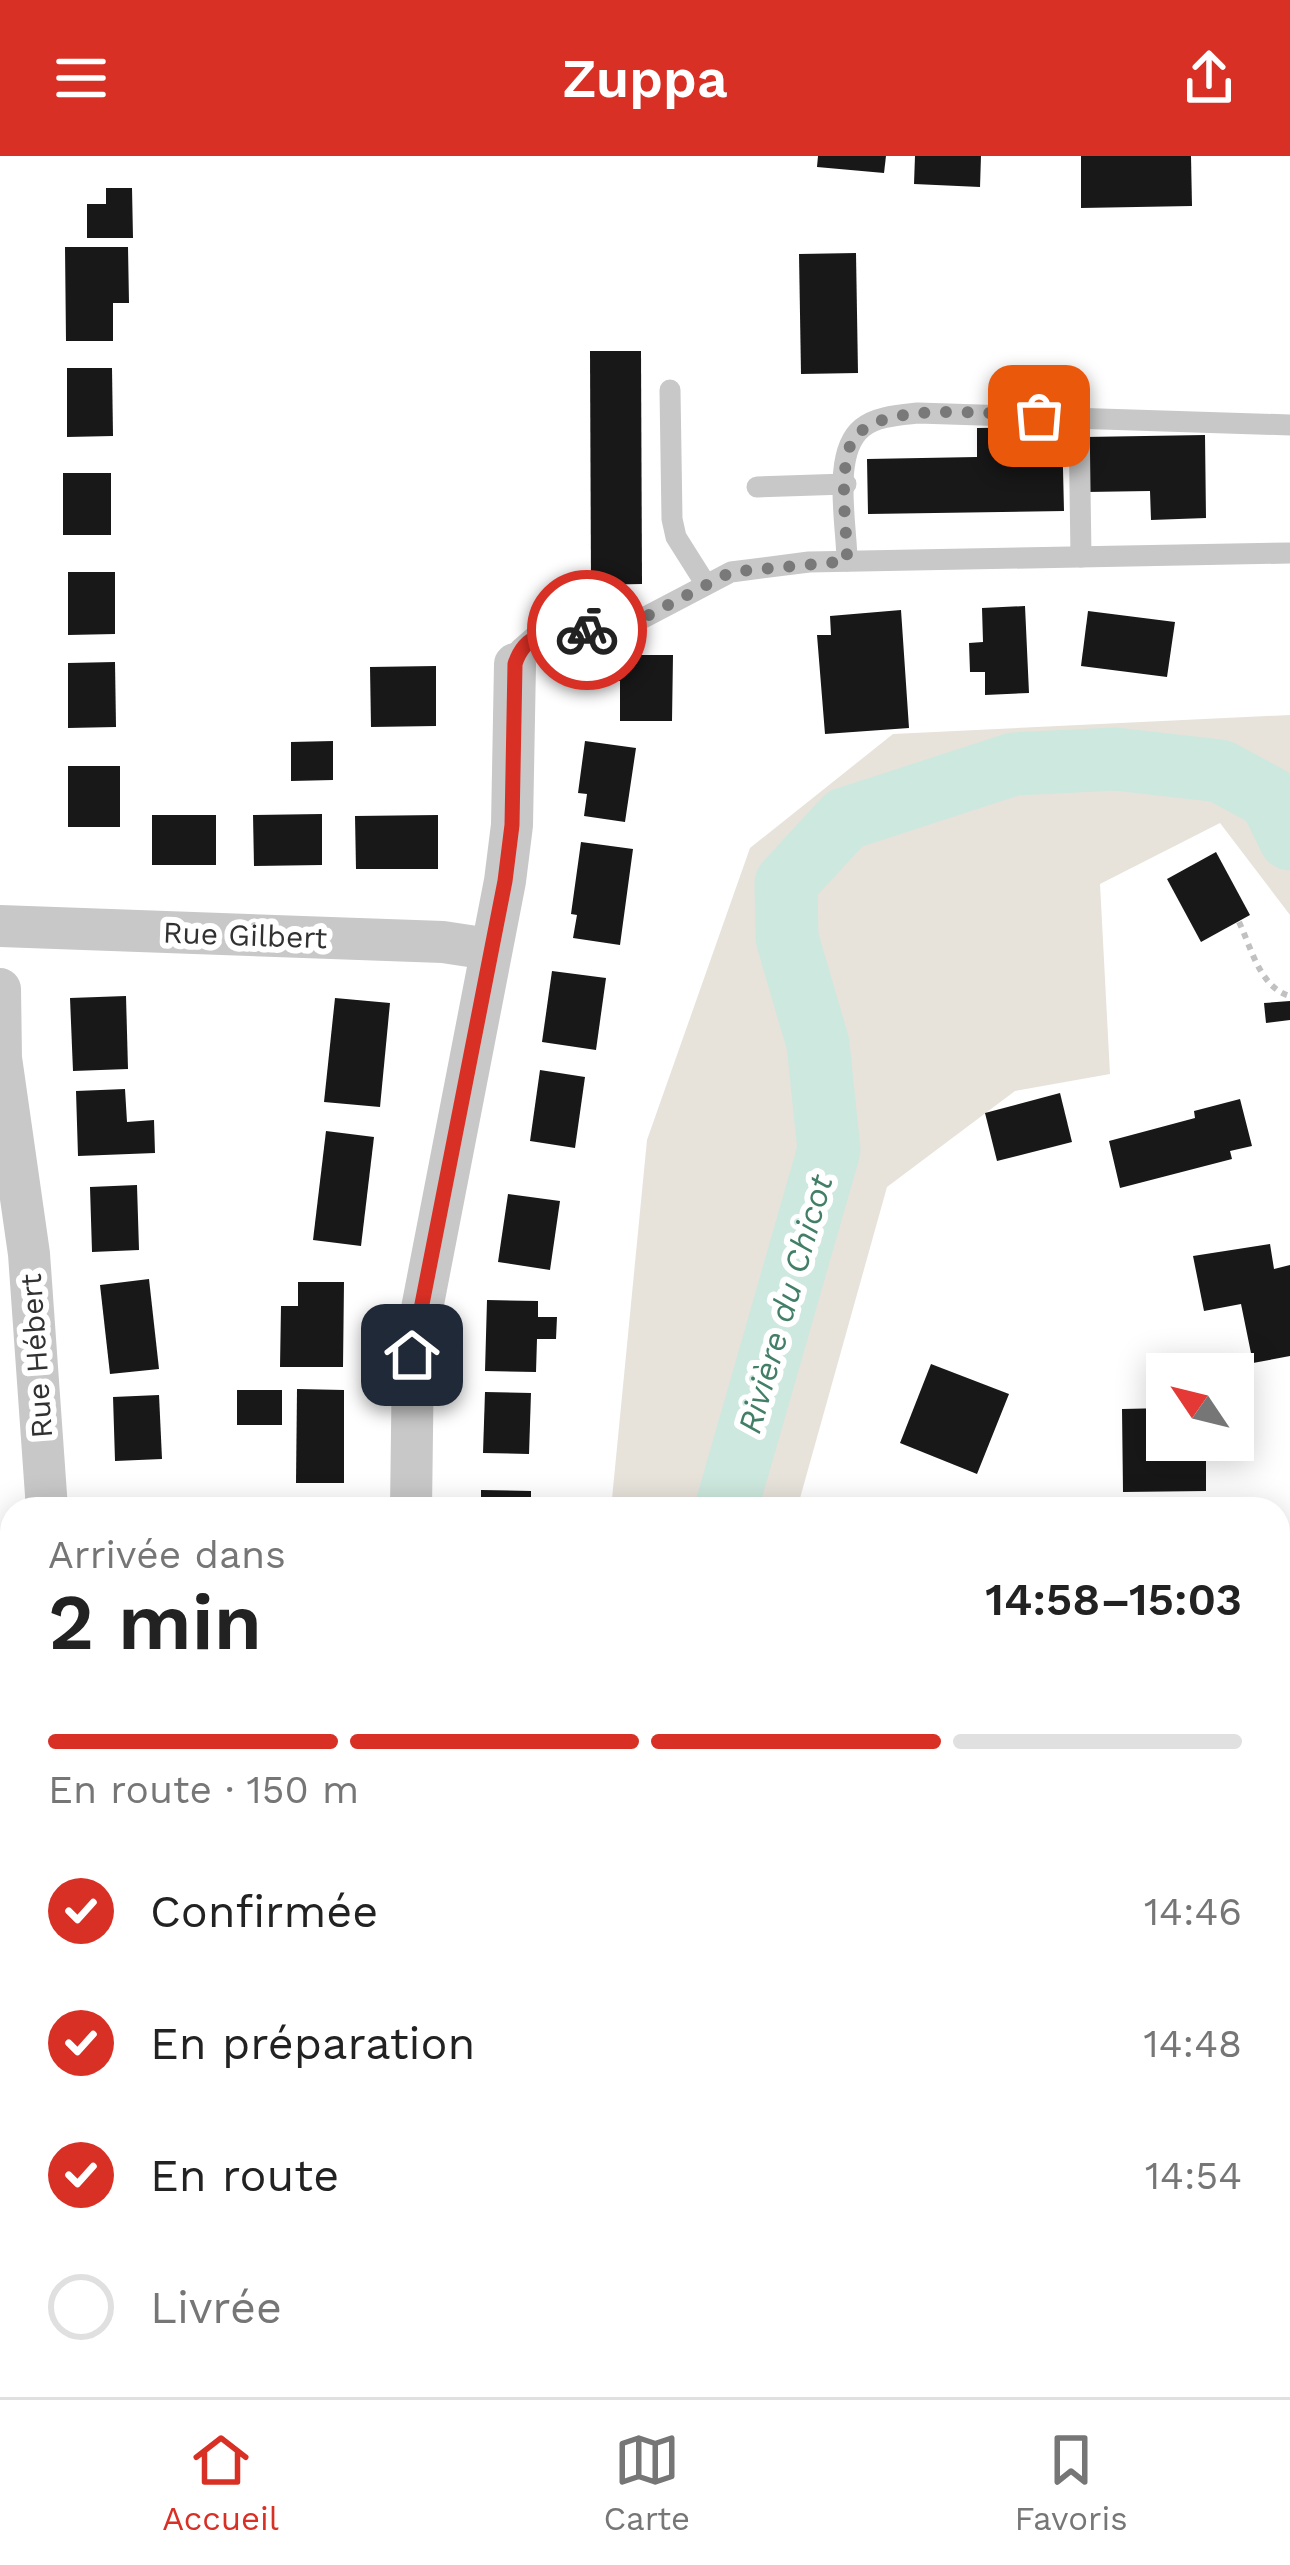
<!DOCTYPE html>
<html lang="fr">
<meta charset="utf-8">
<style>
body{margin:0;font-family:"Work Sans",sans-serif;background:#f6f6f6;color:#222;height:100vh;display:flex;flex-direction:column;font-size:45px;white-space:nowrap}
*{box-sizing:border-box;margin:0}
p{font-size:39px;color:#767676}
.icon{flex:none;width:66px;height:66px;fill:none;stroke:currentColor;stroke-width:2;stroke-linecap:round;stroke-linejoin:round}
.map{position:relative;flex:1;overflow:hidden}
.drawer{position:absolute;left:0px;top:1341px;width:1290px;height:900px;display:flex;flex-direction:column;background:#fff;border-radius:36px 36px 0 0;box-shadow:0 6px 30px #0003}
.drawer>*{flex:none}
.needle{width:78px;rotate:305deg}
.controls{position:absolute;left:1146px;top:1197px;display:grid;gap:24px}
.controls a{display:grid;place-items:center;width:108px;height:108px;border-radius:0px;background:#fff;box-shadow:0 6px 30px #0003;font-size:60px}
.pin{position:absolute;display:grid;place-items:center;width:102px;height:102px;color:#fff;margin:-51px;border-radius:24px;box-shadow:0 6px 18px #0006}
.courier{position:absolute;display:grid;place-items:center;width:120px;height:120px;margin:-60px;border:9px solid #d93025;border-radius:50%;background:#fff;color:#222;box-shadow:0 3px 15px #0007}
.head em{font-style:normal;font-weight:600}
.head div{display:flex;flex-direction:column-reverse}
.head{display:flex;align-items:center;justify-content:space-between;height:204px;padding:0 48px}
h1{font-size:78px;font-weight:600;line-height:90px}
.bar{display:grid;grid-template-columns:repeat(4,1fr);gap:18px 12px;align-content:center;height:144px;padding:0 48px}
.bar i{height:15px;border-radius:9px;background:#e0e0e0}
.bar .on{background:#d93025}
.bar p{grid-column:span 4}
ol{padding:0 48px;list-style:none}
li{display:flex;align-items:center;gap:36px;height:132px}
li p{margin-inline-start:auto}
li .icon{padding:12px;border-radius:50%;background:#d93025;color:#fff;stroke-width:4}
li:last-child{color:#767676}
li i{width:66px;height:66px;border:6px solid #e0e0e0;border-radius:50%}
header{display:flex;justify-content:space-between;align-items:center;height:156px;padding:0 48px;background:#d93025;color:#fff;font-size:54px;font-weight:600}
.dock{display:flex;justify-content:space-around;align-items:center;height:168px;border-top:3px solid #e0e0e0;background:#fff;font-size:33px;color:#767676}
.dock a{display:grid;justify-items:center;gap:6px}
.dock .on{color:#d93025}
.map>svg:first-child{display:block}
.green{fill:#e7e3db}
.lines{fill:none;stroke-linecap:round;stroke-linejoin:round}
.river{stroke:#cde8de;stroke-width:63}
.building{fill:#181818}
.path{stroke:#c1c1c1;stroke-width:6;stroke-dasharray:6 6;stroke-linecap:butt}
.service{stroke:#c8c8c8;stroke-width:21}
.minor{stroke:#c8c8c8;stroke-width:42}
.done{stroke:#797979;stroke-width:12;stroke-dasharray:0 21.6}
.route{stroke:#d93025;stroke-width:15}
.labels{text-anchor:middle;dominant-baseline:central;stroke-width:12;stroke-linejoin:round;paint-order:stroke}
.street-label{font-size:30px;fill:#313131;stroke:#fff}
.water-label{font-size:33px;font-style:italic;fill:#427f67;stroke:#fff}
</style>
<header><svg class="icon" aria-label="menu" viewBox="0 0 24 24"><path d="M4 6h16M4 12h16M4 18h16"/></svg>Zuppa<svg class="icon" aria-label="share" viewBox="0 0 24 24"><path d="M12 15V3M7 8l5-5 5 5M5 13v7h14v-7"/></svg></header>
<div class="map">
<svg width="1290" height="2241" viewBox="0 0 1290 2241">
<rect width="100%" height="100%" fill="#fff"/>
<g class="green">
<path d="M 1290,559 L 1290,759 L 1220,667 L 1100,728 L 1110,918 L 1015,935 L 887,1031 L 797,1353 L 611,1353 L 647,984 L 750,692 L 893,578 Z"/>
<path d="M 438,2229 L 610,2229 L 682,2241 L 229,2241 L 228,2236 Z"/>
<path d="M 871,2229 L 997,2229 L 1005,2241 L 867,2241 Z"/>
</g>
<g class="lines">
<g class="river">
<path d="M 726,1353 L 829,994 L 818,888 L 787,782 L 786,727 L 845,663 L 1014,608 L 1115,603 L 1220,615 L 1270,642 L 1290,683"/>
<path d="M 964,2241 L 969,2229"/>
</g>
</g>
<g class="building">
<path d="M 818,0 L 886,0 L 884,17 L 817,11 Z"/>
<path d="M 915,0 L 981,0 L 980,31 L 914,28 Z"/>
<path d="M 1081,0 L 1191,0 L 1192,50 L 1081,52 Z"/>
<path d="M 106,32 L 132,32 L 133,82 L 87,82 L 87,48 L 106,48 Z"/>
<path d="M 65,91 L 128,91 L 129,147 L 113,147 L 113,185 L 66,185 Z"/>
<path d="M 856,97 L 858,217 L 801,218 L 799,98 Z"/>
<path d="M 590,195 L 641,195 L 642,428 L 591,429 Z"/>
<path d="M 67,212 L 112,212 L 113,280 L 67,281 Z"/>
<path d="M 1062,271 L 1064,355 L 868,358 L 867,303 L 977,301 L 977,272 Z"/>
<path d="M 1205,279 L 1206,362 L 1151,364 L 1150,335 L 1086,336 L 1085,281 Z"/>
<rect x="63" y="317" width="48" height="62"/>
<path d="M 68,416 L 115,416 L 115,478 L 68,479 Z"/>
<path d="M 1025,450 L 1029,537 L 985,539 L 985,516 L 970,516 L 969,487 L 983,486 L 982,452 Z"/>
<path d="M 901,454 L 909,572 L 825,578 L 817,479 L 831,479 L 830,460 Z"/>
<path d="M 1088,455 L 1175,466 L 1167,521 L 1081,510 Z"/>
<path d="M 612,499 L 673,499 L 672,565 L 620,565 L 620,525 L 611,525 Z"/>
<path d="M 115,506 L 116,571 L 68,572 L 68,507 Z"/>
<path d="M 436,510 L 436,570 L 371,571 L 370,511 Z"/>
<path d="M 333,585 L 333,624 L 291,625 L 291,586 Z"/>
<path d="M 585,585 L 636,592 L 625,666 L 584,660 L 587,638 L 578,637 Z"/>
<rect x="68" y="610" width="52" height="61"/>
<path d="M 322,658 L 322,709 L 254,710 L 253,659 Z"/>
<rect x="152" y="659" width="64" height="50"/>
<path d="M 438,659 L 438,713 L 356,713 L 355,660 Z"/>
<path d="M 581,686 L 633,693 L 620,789 L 573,782 L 577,759 L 571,758 Z"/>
<path d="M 1216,696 L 1250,759 L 1201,786 L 1167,723 Z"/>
<path d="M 552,815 L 606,822 L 596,894 L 542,886 Z"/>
<path d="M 126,840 L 128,913 L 73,915 L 70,842 Z"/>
<path d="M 335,842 L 390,847 L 380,951 L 324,946 Z"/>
<path d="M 1290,845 L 1290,864 L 1266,867 L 1264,847 Z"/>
<path d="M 540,914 L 585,921 L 575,992 L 530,985 Z"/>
<path d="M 125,933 L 127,966 L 154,964 L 155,997 L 78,1000 L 76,935 Z"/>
<path d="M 1060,937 L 1072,986 L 997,1005 L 985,957 Z"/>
<path d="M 1240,943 L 1252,990 L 1230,995 L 1232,1003 L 1120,1032 L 1109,985 L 1195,962 L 1194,955 Z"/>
<path d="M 326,975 L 374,981 L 361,1090 L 313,1084 Z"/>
<path d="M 137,1029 L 139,1094 L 92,1096 L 90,1031 Z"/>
<path d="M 508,1038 L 560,1045 L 550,1114 L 498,1106 Z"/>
<path d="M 1270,1088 L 1274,1113 L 1290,1109 L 1290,1200 L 1253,1207 L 1241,1148 L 1204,1155 L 1193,1100 Z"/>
<path d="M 149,1123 L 159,1213 L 110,1218 L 100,1129 Z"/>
<path d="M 298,1126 L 344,1126 L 343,1211 L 280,1211 L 281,1150 L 298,1150 Z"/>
<path d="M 487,1144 L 538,1145 L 538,1161 L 557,1161 L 556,1183 L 537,1183 L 536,1216 L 485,1215 Z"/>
<path d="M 931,1208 L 1009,1238 L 977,1318 L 900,1287 Z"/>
<path d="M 297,1233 L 344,1234 L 344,1327 L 296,1327 Z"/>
<rect x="237" y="1234" width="45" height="35"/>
<path d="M 485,1236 L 531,1237 L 529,1298 L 483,1297 Z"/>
<path d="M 159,1239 L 162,1303 L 115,1305 L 113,1241 Z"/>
<path d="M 1167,1252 L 1167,1284 L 1206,1284 L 1206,1335 L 1123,1336 L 1122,1253 Z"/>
<path d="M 481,1334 L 531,1335 L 531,1353 L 481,1353 Z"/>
<rect x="1278" y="1506" width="12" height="74"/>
<path d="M 1290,2133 L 1290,2205 L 1278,2210 L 1278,2138 Z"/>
<path d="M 81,2229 L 132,2229 L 132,2234 L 83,2241 Z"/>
</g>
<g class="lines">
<g class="path">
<path d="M 1239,766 C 1251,791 1260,832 1290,840"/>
<path d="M 1017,2229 L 1026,2241"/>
</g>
<g class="service">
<path d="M 670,234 L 672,363 L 676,381 L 705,427"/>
<path d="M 1079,261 L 1081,401"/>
<path d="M 757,331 L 846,328"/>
<path d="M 847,405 C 847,370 831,297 862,272 C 876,260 901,259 918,257 L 1290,269"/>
<path d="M 515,508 L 520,493 L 535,480 L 628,470 L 731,416 L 809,406 L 1290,397"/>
</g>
<g class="minor">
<path d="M 0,770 L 443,786 L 489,793"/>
<path d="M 0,833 L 1,902 L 29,1098 L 47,1353"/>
<path d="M 411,1353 L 413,1199 L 505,725 L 512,669 L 515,508"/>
<path d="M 1278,1422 L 1290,1422"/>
<path d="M 1278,1907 L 1290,1931"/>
<path d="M 0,2144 L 12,2134"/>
</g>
</g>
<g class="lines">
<path class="done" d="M 587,474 L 628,470 L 731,416 L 847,405 C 847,371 839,327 849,293 C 864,240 995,259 1039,260"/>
<path class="route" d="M 412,1199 L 505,725 L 512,669 L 515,508 C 526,473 555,475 587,474"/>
</g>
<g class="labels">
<g class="street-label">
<text transform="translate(245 779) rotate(2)">Rue Gilbert</text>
<text transform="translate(36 1200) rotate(-94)">Rue Hébert</text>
</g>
<g class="water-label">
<text transform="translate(785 1148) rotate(-74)">Rivière du Chicot</text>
</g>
</g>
</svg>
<div class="controls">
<a><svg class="needle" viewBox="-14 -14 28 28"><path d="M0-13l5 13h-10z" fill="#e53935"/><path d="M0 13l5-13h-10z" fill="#767676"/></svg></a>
</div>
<div class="pin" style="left:1039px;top:260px;background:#ea580c"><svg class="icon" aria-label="bag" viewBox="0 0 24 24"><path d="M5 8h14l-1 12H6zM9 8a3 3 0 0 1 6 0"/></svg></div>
<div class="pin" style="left:412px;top:1199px;background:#1f2937"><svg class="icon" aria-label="home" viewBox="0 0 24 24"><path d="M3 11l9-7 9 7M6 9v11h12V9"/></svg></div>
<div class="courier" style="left:587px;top:474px"><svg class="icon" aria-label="bike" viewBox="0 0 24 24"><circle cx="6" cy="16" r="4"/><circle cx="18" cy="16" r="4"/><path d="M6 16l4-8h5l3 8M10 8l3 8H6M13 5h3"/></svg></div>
<section class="drawer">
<div class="head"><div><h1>2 min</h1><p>Arrivée dans</p></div><em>14:58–15:03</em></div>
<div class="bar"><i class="on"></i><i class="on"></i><i class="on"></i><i></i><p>En route · 150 m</p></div>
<ol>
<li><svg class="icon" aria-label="check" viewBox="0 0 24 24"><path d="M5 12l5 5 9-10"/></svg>Confirmée<p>14:46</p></li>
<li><svg class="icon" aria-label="check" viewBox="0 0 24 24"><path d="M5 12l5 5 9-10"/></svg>En préparation<p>14:48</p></li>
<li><svg class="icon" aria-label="check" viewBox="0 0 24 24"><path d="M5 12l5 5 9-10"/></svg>En route<p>14:54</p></li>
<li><i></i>Livrée</li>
</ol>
</section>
</div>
<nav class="dock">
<a class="on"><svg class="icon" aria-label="home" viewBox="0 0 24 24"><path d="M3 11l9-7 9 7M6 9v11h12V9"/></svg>Accueil</a>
<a><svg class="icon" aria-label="map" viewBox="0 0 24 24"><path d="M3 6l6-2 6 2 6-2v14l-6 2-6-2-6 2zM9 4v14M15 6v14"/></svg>Carte</a>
<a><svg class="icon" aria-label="saved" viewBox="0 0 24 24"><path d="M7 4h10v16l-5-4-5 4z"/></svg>Favoris</a>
</nav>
